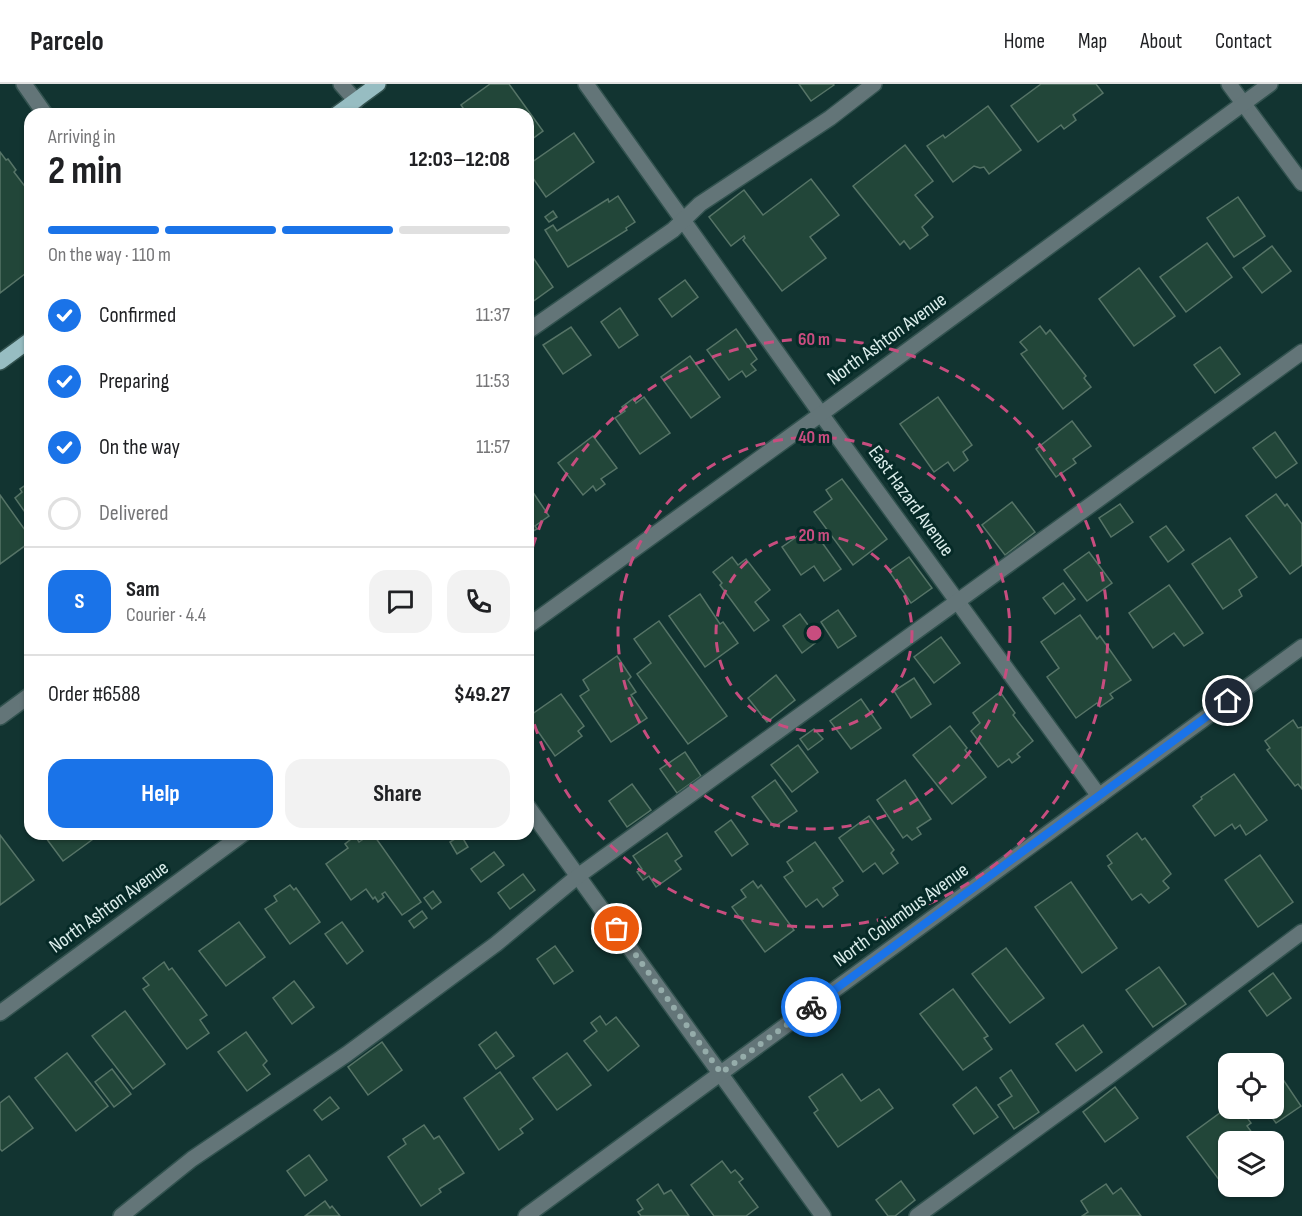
<!DOCTYPE html>
<meta charset="utf-8">
<style>
body{margin:0;font-family:"Sofia Sans Condensed",sans-serif;background:#f2f2f2;color:#202124;height:100vh;display:flex;flex-direction:column;font-size:22px;white-space:nowrap}
*{box-sizing:border-box;margin:0}
p{font-size:20px;color:#757577}
.icon{flex:none;width:33px;height:33px;fill:none;stroke:currentColor;stroke-width:2;stroke-linecap:round;stroke-linejoin:round}
.map{position:relative;flex:1;overflow:hidden}
.sheet{position:absolute;left:24px;top:24px;width:510px;height:732px;display:flex;flex-direction:column;background:#fff;border-radius:18px;box-shadow:0 2px 4px #0004}
.sheet>*{flex:none}
.tools{position:absolute;left:1218px;top:969px;display:grid;gap:12px}
.tools a{display:grid;place-items:center;width:66px;height:66px;border-radius:12px;background:#fff;box-shadow:0 2px 4px #0004;font-size:30px}
.pin{position:absolute;display:grid;place-items:center;width:51px;height:51px;color:#fff;margin:-26px;border:3px solid #fff;border-radius:50%;box-shadow:0 2px 6px #0007}
.courier{position:absolute;display:grid;place-items:center;width:60px;height:60px;margin:-30px;border:4px solid #1a73e8;border-radius:50%;background:#fff;color:#222;box-shadow:0 2px 8px #0007}
.overview em{font-style:normal;font-weight:700}
.overview div{display:flex;flex-direction:column-reverse}
.overview{display:flex;align-items:center;justify-content:space-between;height:102px;padding:0 24px}
h1{font-size:39px;font-weight:700;line-height:45px}
.bar{display:grid;grid-template-columns:repeat(4,1fr);gap:9px 6px;align-content:center;height:72px;padding:0 24px}
.bar i{height:8px;border-radius:4px;background:#e0e0e0}
.bar .current{background:#1a73e8}
.bar p{grid-column:span 4}
.line{display:flex;align-items:center;gap:15px;padding:0 24px;border-top:2px solid #e0e0e0}
.line div{flex:1}
.round{display:grid;place-items:center;flex:none;width:63px;height:63px;border-radius:18px;background:#f2f2f2}
ol{padding:0 24px;list-style:none}
li{display:flex;align-items:center;gap:18px;height:66px}
li p{margin-inline-start:auto}
li .icon{padding:6px;border-radius:50%;background:#1a73e8;color:#fff;stroke-width:4}
li:last-child{color:#757577}
li i{width:33px;height:33px;border:3px solid #e0e0e0;border-radius:50%}
.cta{display:flex;gap:12px;margin-top:auto;padding:12px 24px}
.cta a{flex:1;height:69px;border-radius:18px;background:#1a73e8;color:#fff;font-size:24px;font-weight:700;line-height:69px;text-align:center}
.cta a+a{background:#f2f2f2;color:#202124}
header{display:flex;align-items:center;gap:36px;box-sizing:border-box;height:84px;padding:0 30px;background:#fff;border-bottom:2px solid #e0e0e0}
header strong{font-size:28px}
nav{display:flex;gap:33px;margin-inline-start:auto;font-size:21px}
.map>svg:first-child{display:block}
.building{fill:#224639;stroke:#567467;stroke-width:1.5}
.lines{fill:none;stroke-linecap:round;stroke-linejoin:round}
.minor-casing{stroke:#32524f;stroke-width:18}
.major-casing{stroke:#32524f;stroke-width:18}
.minor{stroke:#637578;stroke-width:15}
.major{stroke:#97bdc2;stroke-width:15}
.done{stroke:#95acaa;stroke-width:6;stroke-dasharray:0 10.8}
.route{stroke:#1a73e8;stroke-width:8}
.ring{fill:none;stroke:#c84d7f;stroke-width:3;stroke-dasharray:10 8}
.labels{text-anchor:middle;dominant-baseline:central;stroke-width:6;stroke-linejoin:round;paint-order:stroke}
.street-label{font-size:20px;fill:#dbedeb;stroke:#062a27}
.centre{fill:#c84d7f;stroke:#062a27;stroke-width:3}
.ring-label{font-size:18px;text-anchor:middle;font-weight:bold;fill:#c84d7f;stroke:#062a27;stroke-width:6;stroke-linejoin:round;paint-order:stroke}
</style>
<header>
<strong>Parcelo</strong>
<nav><a>Home</a><a>Map</a><a>About</a><a>Contact</a></nav>
</header>
<div class="map">
<svg width="1302" height="1132" viewBox="0 0 1302 1132">
<rect width="100%" height="100%" fill="#123431"/>
<g class="building">
<path d="M 490,0 L 509,0 L 543,47 L 528,58 L 528,30 L 467,30 L 461,21 Z"/>
<path d="M 799,0 L 833,0 L 834,1 L 811,17 Z"/>
<path d="M 1041,0 L 1096,0 L 1103,9 L 1073,31 L 1076,36 L 1064,45 L 1061,41 L 1038,58 L 1011,22 Z"/>
<path d="M 988,22 L 1021,66 L 989,90 L 984,83 L 980,84 L 974,82 L 953,98 L 927,62 L 943,51 L 945,54 Z"/>
<path d="M 574,49 L 594,78 L 546,113 L 528,87 L 528,81 Z"/>
<path d="M 905,61 L 933,97 L 915,111 L 933,133 L 922,143 L 928,151 L 910,165 L 904,157 L 900,161 L 853,102 Z"/>
<path d="M 0,68 L 6,76 L 8,75 L 16,86 L 14,88 L 30,109 L 30,128 L 27,131 L 30,135 L 30,186 L 0,209 Z"/>
<path d="M 811,95 L 839,131 L 810,153 L 826,174 L 782,207 L 743,156 L 745,154 L 744,152 L 731,162 L 709,133 L 744,106 L 763,131 Z"/>
<path d="M 618,112 L 635,138 L 626,144 L 627,146 L 568,183 L 545,146 L 553,141 L 557,147 L 608,115 L 609,118 Z"/>
<path d="M 1238,113 L 1265,152 L 1234,173 L 1207,134 Z"/>
<path d="M 553,127 L 557,133 L 549,138 L 545,133 Z"/>
<path d="M 1207,159 L 1232,193 L 1186,228 L 1160,193 Z"/>
<path d="M 1272,162 L 1291,187 L 1262,209 L 1243,184 Z"/>
<path d="M 534,175 L 553,203 L 528,221 L 528,179 Z"/>
<path d="M 1139,184 L 1175,232 L 1134,262 L 1099,215 Z"/>
<path d="M 685,196 L 698,213 L 672,233 L 659,215 Z"/>
<path d="M 620,224 L 638,251 L 619,264 L 601,238 Z"/>
<path d="M 1040,242 L 1046,250 L 1050,246 L 1086,292 L 1084,294 L 1091,303 L 1063,325 L 1021,270 L 1027,266 L 1020,258 Z"/>
<path d="M 571,243 L 591,271 L 563,290 L 543,261 Z"/>
<path d="M 736,245 L 757,275 L 751,280 L 756,286 L 746,293 L 742,287 L 729,296 L 707,266 Z"/>
<path d="M 1220,263 L 1240,290 L 1215,309 L 1194,281 Z"/>
<path d="M 690,272 L 720,313 L 691,334 L 661,293 Z"/>
<path d="M 644,313 L 670,349 L 640,370 L 615,334 L 625,327 L 622,323 L 634,314 L 636,319 Z"/>
<path d="M 938,313 L 972,361 L 963,368 L 968,376 L 954,387 L 948,378 L 934,388 L 900,340 Z"/>
<path d="M 1072,337 L 1091,362 L 1073,375 L 1076,379 L 1056,393 L 1036,365 Z"/>
<path d="M 1275,348 L 1297,379 L 1276,394 L 1253,364 Z"/>
<path d="M 593,352 L 617,384 L 601,395 L 605,400 L 596,407 L 593,402 L 583,411 L 558,379 Z"/>
<path d="M 842,395 L 887,455 L 853,481 L 814,428 L 832,415 L 826,406 Z"/>
<path d="M 30,398 L 30,429 L 27,431 L 15,414 L 22,408 L 20,405 Z"/>
<path d="M 528,401 L 549,432 L 535,442 L 537,445 L 528,450 Z"/>
<path d="M 1276,410 L 1285,422 L 1287,420 L 1302,440 L 1302,481 L 1290,490 L 1246,432 Z"/>
<path d="M 0,411 L 30,453 L 30,458 L 0,480 Z"/>
<path d="M 1012,418 L 1035,448 L 1005,471 L 982,441 Z"/>
<path d="M 1120,420 L 1133,438 L 1111,453 L 1099,434 Z"/>
<path d="M 1166,442 L 1184,466 L 1168,478 L 1150,453 Z"/>
<path d="M 811,443 L 841,485 L 824,497 L 814,482 L 801,491 L 782,463 Z"/>
<path d="M 1230,454 L 1257,493 L 1239,506 L 1242,512 L 1223,525 L 1192,480 Z"/>
<path d="M 1089,468 L 1112,499 L 1087,517 L 1064,486 Z"/>
<path d="M 732,473 L 738,481 L 746,475 L 770,506 L 755,518 L 769,536 L 754,547 L 720,501 L 722,499 L 713,488 Z"/>
<path d="M 909,473 L 932,504 L 911,519 L 889,487 Z"/>
<path d="M 1063,499 L 1075,515 L 1055,530 L 1043,514 Z"/>
<path d="M 1169,501 L 1203,549 L 1184,562 L 1174,549 L 1153,564 L 1129,529 Z"/>
<path d="M 700,510 L 720,540 L 723,538 L 738,559 L 705,583 L 669,532 Z"/>
<path d="M 838,526 L 856,552 L 838,564 L 821,538 Z"/>
<path d="M 800,530 L 819,556 L 802,569 L 783,542 Z"/>
<path d="M 1080,531 L 1097,555 L 1100,552 L 1131,596 L 1110,610 L 1113,614 L 1100,623 L 1097,619 L 1076,634 L 1047,593 L 1059,584 L 1041,558 Z"/>
<path d="M 659,537 L 727,632 L 688,660 L 637,590 L 651,579 L 634,555 Z"/>
<path d="M 941,553 L 960,579 L 934,599 L 914,573 Z"/>
<path d="M 617,572 L 631,593 L 628,596 L 636,608 L 631,611 L 647,634 L 611,658 L 580,612 L 589,606 L 583,596 Z"/>
<path d="M 776,591 L 795,616 L 767,638 L 748,614 Z"/>
<path d="M 914,594 L 931,620 L 911,634 L 894,607 Z"/>
<path d="M 1000,608 L 1015,629 L 1013,631 L 1033,657 L 1017,670 L 1020,673 L 1012,679 L 1009,675 L 998,683 L 971,647 L 980,639 L 973,629 Z"/>
<path d="M 561,610 L 584,642 L 578,647 L 582,652 L 555,672 L 528,633 Z"/>
<path d="M 861,615 L 881,644 L 851,665 L 830,637 Z"/>
<path d="M 1293,636 L 1298,644 L 1302,643 L 1302,705 L 1298,700 L 1295,702 L 1267,666 L 1270,664 L 1265,657 Z"/>
<path d="M 950,642 L 967,664 L 965,666 L 986,693 L 952,720 L 913,671 Z"/>
<path d="M 814,645 L 823,655 L 808,666 L 800,655 Z"/>
<path d="M 798,661 L 818,688 L 792,708 L 771,681 Z"/>
<path d="M 685,668 L 701,692 L 677,709 L 660,685 Z"/>
<path d="M 1234,690 L 1267,736 L 1246,751 L 1240,741 L 1235,745 L 1232,740 L 1215,752 L 1193,722 L 1202,715 L 1201,713 Z"/>
<path d="M 775,696 L 797,727 L 774,743 L 752,713 Z"/>
<path d="M 905,696 L 931,735 L 917,744 L 921,750 L 912,756 L 907,751 L 903,754 L 877,716 Z"/>
<path d="M 632,700 L 651,726 L 627,743 L 609,717 Z"/>
<path d="M 869,732 L 894,766 L 891,769 L 898,779 L 883,790 L 875,779 L 863,788 L 839,754 Z"/>
<path d="M 731,736 L 748,760 L 732,772 L 715,748 Z"/>
<path d="M 667,749 L 682,772 L 675,777 L 681,785 L 656,803 L 649,792 L 643,796 L 637,788 L 642,785 L 633,772 Z"/>
<path d="M 1137,749 L 1142,756 L 1145,754 L 1171,790 L 1163,797 L 1169,804 L 1149,819 L 1141,810 L 1132,816 L 1108,782 L 1112,779 L 1107,772 Z"/>
<path d="M 43,750 L 100,750 L 63,777 Z"/>
<path d="M 371,750 L 373,750 L 421,818 L 402,831 L 385,808 L 382,810 L 384,813 L 378,818 L 375,813 L 373,815 L 366,805 L 351,816 L 326,780 L 348,764 L 345,760 L 355,752 L 359,758 Z"/>
<path d="M 0,751 L 34,796 L 0,821 Z"/>
<path d="M 461,751 L 468,763 L 457,770 L 450,758 Z"/>
<path d="M 815,758 L 843,797 L 833,804 L 838,811 L 823,823 L 817,815 L 806,823 L 784,793 L 793,787 L 787,778 Z"/>
<path d="M 494,768 L 504,781 L 481,798 L 471,785 Z"/>
<path d="M 1260,771 L 1293,818 L 1258,843 L 1225,796 Z"/>
<path d="M 523,790 L 535,806 L 510,825 L 498,809 Z"/>
<path d="M 753,797 L 758,804 L 761,801 L 794,846 L 765,868 L 732,823 L 746,813 L 741,806 Z"/>
<path d="M 1071,798 L 1117,864 L 1082,889 L 1035,823 Z"/>
<path d="M 290,801 L 294,806 L 296,804 L 320,838 L 290,860 L 265,825 L 277,817 L 274,812 Z"/>
<path d="M 433,807 L 441,818 L 432,825 L 424,814 Z"/>
<path d="M 422,827 L 427,834 L 414,844 L 409,837 Z"/>
<path d="M 239,838 L 265,873 L 226,902 L 199,867 Z"/>
<path d="M 342,838 L 363,867 L 347,880 L 325,850 Z"/>
<path d="M 555,862 L 573,887 L 554,900 L 537,875 Z"/>
<path d="M 1006,864 L 1044,914 L 1010,939 L 972,890 Z"/>
<path d="M 164,878 L 169,886 L 172,884 L 207,931 L 200,936 L 209,949 L 187,965 L 143,905 L 149,901 L 143,894 Z"/>
<path d="M 1159,883 L 1186,920 L 1153,943 L 1126,906 Z"/>
<path d="M 1273,889 L 1291,914 L 1267,932 L 1249,907 Z"/>
<path d="M 294,897 L 314,923 L 292,940 L 273,914 Z"/>
<path d="M 953,905 L 988,952 L 984,954 L 992,965 L 963,986 L 920,930 Z"/>
<path d="M 125,927 L 165,980 L 133,1005 L 92,952 Z"/>
<path d="M 600,932 L 606,941 L 616,933 L 639,962 L 608,987 L 584,957 L 597,947 L 591,939 Z"/>
<path d="M 1083,941 L 1102,968 L 1076,987 L 1056,960 Z"/>
<path d="M 246,948 L 267,977 L 263,981 L 270,990 L 247,1007 L 218,968 Z"/>
<path d="M 496,948 L 514,972 L 496,985 L 479,961 Z"/>
<path d="M 382,958 L 402,986 L 368,1011 L 348,983 Z"/>
<path d="M 67,969 L 108,1022 L 76,1047 L 35,994 Z"/>
<path d="M 567,969 L 591,1001 L 557,1026 L 533,994 Z"/>
<path d="M 112,985 L 131,1010 L 114,1023 L 95,998 Z"/>
<path d="M 1011,986 L 1039,1028 L 1014,1045 L 998,1021 L 1012,1012 L 1000,994 Z"/>
<path d="M 500,988 L 533,1035 L 520,1045 L 523,1049 L 499,1066 L 464,1014 Z"/>
<path d="M 842,990 L 861,1017 L 879,1005 L 893,1024 L 838,1063 L 814,1029 L 818,1026 L 809,1013 Z"/>
<path d="M 1280,991 L 1301,1022 L 1276,1039 L 1265,1024 L 1274,1024 L 1274,996 Z"/>
<path d="M 976,1003 L 998,1033 L 974,1050 L 953,1021 Z"/>
<path d="M 1115,1003 L 1138,1034 L 1105,1058 L 1083,1028 Z"/>
<path d="M 9,1012 L 33,1044 L 2,1067 L 0,1065 L 0,1019 Z"/>
<path d="M 330,1013 L 339,1024 L 322,1036 L 314,1026 Z"/>
<path d="M 1228,1023 L 1240,1024 L 1251,1039 L 1247,1042 L 1259,1058 L 1228,1058 L 1228,1091 L 1220,1097 L 1187,1053 Z"/>
<path d="M 424,1041 L 434,1055 L 439,1052 L 464,1089 L 439,1105 L 441,1108 L 421,1122 L 388,1073 L 406,1060 L 403,1055 Z"/>
<path d="M 309,1071 L 327,1096 L 305,1112 L 287,1087 Z"/>
<path d="M 722,1077 L 731,1089 L 735,1086 L 743,1095 L 739,1098 L 758,1123 L 746,1132 L 714,1132 L 691,1101 Z"/>
<path d="M 901,1097 L 915,1116 L 895,1132 L 888,1132 L 876,1116 Z"/>
<path d="M 658,1100 L 664,1110 L 671,1106 L 689,1132 L 641,1132 L 638,1128 L 643,1125 L 637,1116 Z"/>
<path d="M 1106,1100 L 1113,1110 L 1121,1104 L 1141,1132 L 1082,1132 L 1088,1128 L 1081,1117 Z"/>
<path d="M 325,1117 L 330,1124 L 332,1122 L 340,1132 L 305,1132 Z"/>
</g>
<g class="lines">
<g class="minor-casing">
<g id="minor">
<path d="M 24,0 L 45,30"/>
<path d="M 341,0 L 356,17"/>
<path d="M 586,0 L 821,330 L 1099,712"/>
<path d="M 1229,0 L 1302,99"/>
<path d="M 528,247 L 673,146 L 700,120 L 830,34 L 874,0"/>
<path d="M 528,542 L 821,330 L 1270,0"/>
<path d="M 0,633 L 30,611"/>
<path d="M 528,723 L 823,1132"/>
<path d="M 0,929 L 243,750"/>
<path d="M 121,1132 L 192,1075 L 347,970 L 496,860 L 578,792 L 1302,268"/>
<path d="M 526,1132 L 1302,563"/>
<path d="M 917,1132 L 1108,993 L 1302,848"/>
</g>
</g>
<g class="major-casing">
<g id="major">
<path d="M 337,30 L 378,0"/>
<path d="M 0,278 L 30,256"/>
</g>
</g>
<use href="#minor" class="minor"/>
<use href="#major" class="major"/>
</g>
<g class="lines">
<path class="done" d="M 617,845 L 721,989 L 811,923"/>
<path class="route" d="M 811,923 L 1228,617"/>
</g>
<g class="ring">
<circle cx="814" cy="549" r="98"/>
<circle cx="814" cy="549" r="196"/>
<path d="M528 480A294 294 0 1 1 528 618"/>
</g>
<g class="labels">
<g class="street-label">
<text transform="translate(887 255) rotate(-36)">North Ashton Avenue</text>
<text transform="translate(911 417) rotate(54)">East Hazard Avenue</text>
<text transform="translate(109 823) rotate(-36)">North Ashton Avenue</text>
<text transform="translate(901 831) rotate(-36)">North Columbus Avenue</text>
</g>
</g>
<circle cx="814" cy="549" r="9" class="centre"/>
<g class="ring-label">
<text x="814" y="261">60 m</text>
<text x="814" y="359">40 m</text>
<text x="814" y="457">20 m</text>
</g>
</svg>
<div class="tools">
<a><svg class="icon" aria-label="locate" viewBox="0 0 24 24"><circle cx="12" cy="12" r="6"/><path d="M12 2v4M12 18v4M2 12h4M18 12h4"/></svg></a>
<a><svg class="icon" aria-label="layers" viewBox="0 0 24 24"><path d="M12 4l9 5-9 5-9-5zM3 14l9 5 9-5"/></svg></a>
</div>
<div class="pin" style="left:617px;top:845px;background:#ea580c"><svg class="icon" aria-label="bag" viewBox="0 0 24 24"><path d="M5 8h14l-1 12H6zM9 8a3 3 0 0 1 6 0"/></svg></div>
<div class="pin" style="left:1228px;top:617px;background:#1f2937"><svg class="icon" aria-label="home" viewBox="0 0 24 24"><path d="M3 11l9-7 9 7M6 9v11h12V9"/></svg></div>
<div class="courier" style="left:811px;top:923px"><svg class="icon" aria-label="bike" viewBox="0 0 24 24"><circle cx="6" cy="16" r="4"/><circle cx="18" cy="16" r="4"/><path d="M6 16l4-8h5l3 8M10 8l3 8H6M13 5h3"/></svg></div>
<section class="sheet">
<div class="overview"><div><h1>2 min</h1><p>Arriving in</p></div><em>12:03–12:08</em></div>
<div class="bar"><i class="current"></i><i class="current"></i><i class="current"></i><i></i><p>On the way · 110 m</p></div>
<ol>
<li><svg class="icon" aria-label="check" viewBox="0 0 24 24"><path d="M5 12l5 5 9-10"/></svg>Confirmed<p>11:37</p></li>
<li><svg class="icon" aria-label="check" viewBox="0 0 24 24"><path d="M5 12l5 5 9-10"/></svg>Preparing<p>11:53</p></li>
<li><svg class="icon" aria-label="check" viewBox="0 0 24 24"><path d="M5 12l5 5 9-10"/></svg>On the way<p>11:57</p></li>
<li><i></i>Delivered</li>
</ol>
<div class="line" style="height:108px"><b class="round" style="background:#1a73e8;color:#fff">S</b><div><b>Sam</b><p>Courier · 4.4</p></div><a class="round"><svg class="icon" aria-label="chat" viewBox="0 0 24 24"><path d="M4 5h16v11H9l-5 4z"/></svg></a><a class="round"><svg class="icon" aria-label="phone" viewBox="0 0 24 24"><path d="M5 4h4l2 5-3 2q2 4 5 5l2-3 5 2v4C11 20 4 13 5 4z"/></svg></a></div>
<div class="line" style="height:78px"><div>Order #6588</div><b>$49.27</b></div>
<div class="cta"><a>Help</a><a>Share</a></div>
</section>
</div>
